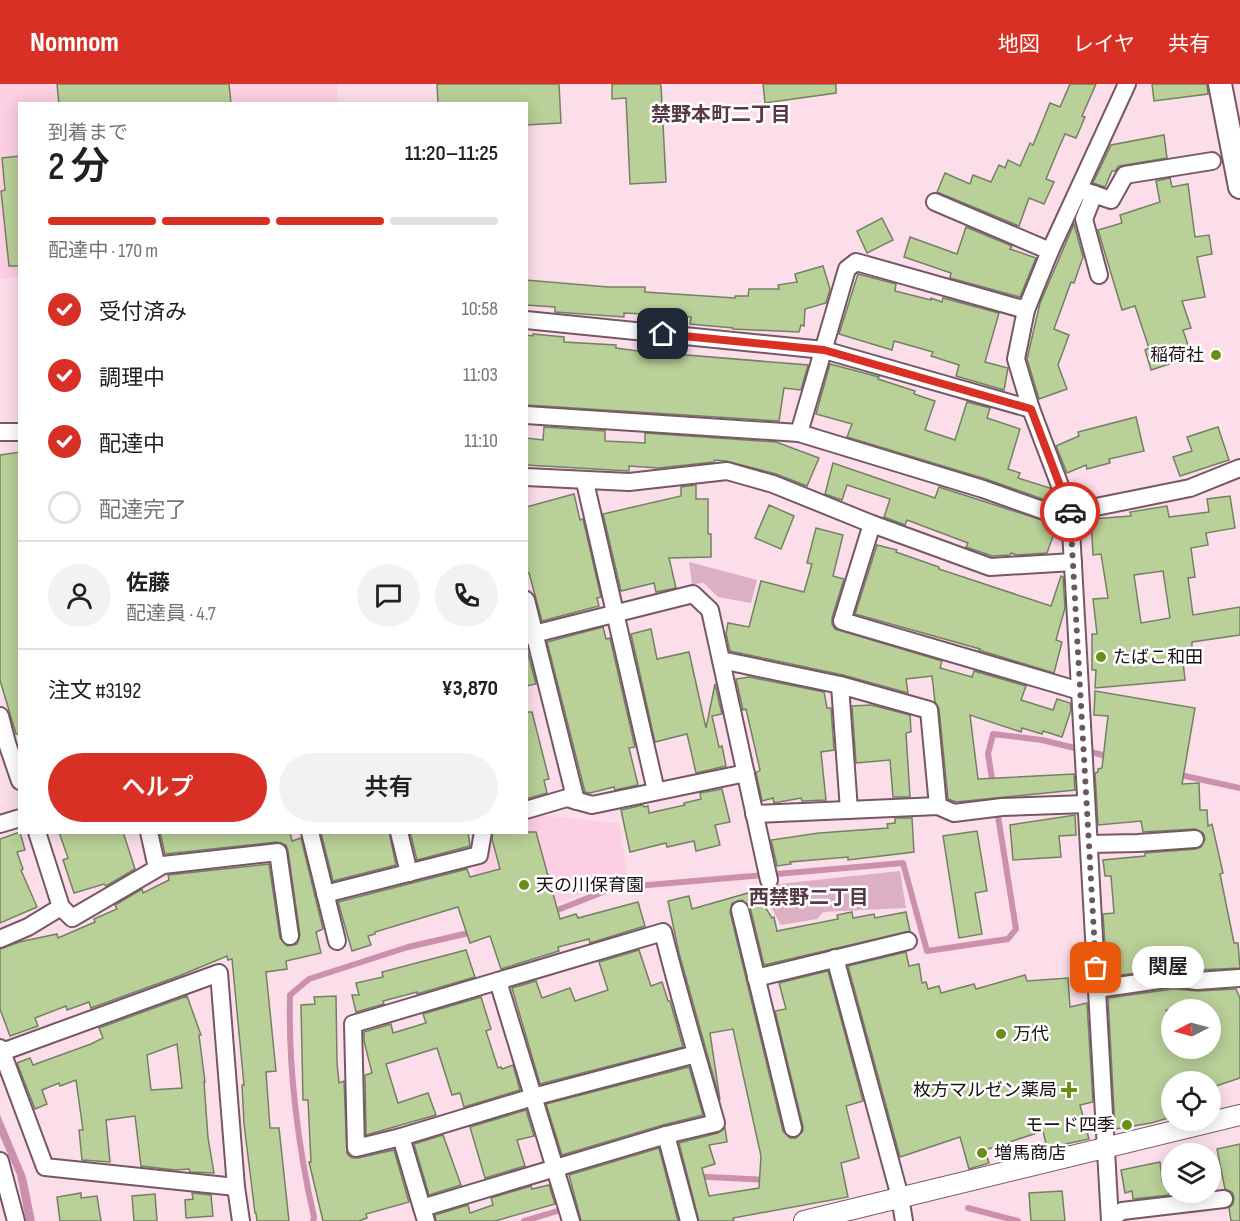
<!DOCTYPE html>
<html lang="ja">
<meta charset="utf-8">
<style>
body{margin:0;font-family:"Sofia Sans Condensed","Noto Sans JP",sans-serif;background:#f2f2f2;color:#202124;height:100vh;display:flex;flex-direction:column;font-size:22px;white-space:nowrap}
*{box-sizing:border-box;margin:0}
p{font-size:20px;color:#757577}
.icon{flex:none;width:33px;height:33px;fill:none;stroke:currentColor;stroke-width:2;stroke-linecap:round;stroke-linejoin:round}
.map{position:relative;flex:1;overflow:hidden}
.details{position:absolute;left:18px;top:18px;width:510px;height:732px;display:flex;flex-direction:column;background:#fff;border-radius:0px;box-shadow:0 3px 15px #0003}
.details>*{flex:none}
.needle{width:39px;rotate:264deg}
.tools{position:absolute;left:1161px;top:915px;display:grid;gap:12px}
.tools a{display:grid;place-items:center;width:60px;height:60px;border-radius:50%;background:#fff;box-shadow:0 3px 15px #0003;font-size:30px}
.pin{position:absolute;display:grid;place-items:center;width:51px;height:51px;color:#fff;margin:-26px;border-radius:12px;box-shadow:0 3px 9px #0006}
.courier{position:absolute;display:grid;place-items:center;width:60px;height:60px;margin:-30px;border:4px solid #d93025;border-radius:50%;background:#fff;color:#222;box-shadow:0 2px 8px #0007}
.bubble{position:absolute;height:42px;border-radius:21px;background:#fff;box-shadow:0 3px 15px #0003;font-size:20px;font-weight:600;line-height:42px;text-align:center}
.headline em{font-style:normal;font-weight:600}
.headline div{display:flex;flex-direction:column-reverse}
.headline{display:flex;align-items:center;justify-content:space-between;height:102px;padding:0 30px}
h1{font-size:39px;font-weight:600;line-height:45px}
.bar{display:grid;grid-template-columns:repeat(4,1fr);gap:9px 6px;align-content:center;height:72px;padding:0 30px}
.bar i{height:8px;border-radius:4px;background:#e0e0e0}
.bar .selected{background:#d93025}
.bar p{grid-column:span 4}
.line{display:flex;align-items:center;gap:15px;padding:0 30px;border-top:2px solid #e0e0e0}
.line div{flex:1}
.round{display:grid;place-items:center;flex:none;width:63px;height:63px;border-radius:32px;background:#f2f2f2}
ol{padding:0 30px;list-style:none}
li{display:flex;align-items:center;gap:18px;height:66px}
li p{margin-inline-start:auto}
li .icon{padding:6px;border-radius:50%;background:#d93025;color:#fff;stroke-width:4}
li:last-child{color:#757577}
li i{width:33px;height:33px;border:3px solid #e0e0e0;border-radius:50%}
.button{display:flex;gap:12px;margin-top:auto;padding:12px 30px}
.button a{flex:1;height:69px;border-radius:36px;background:#d93025;color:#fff;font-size:24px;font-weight:600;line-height:69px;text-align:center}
.button a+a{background:#f2f2f2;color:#202124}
header{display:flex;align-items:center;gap:36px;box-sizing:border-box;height:84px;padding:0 30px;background:#d93025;color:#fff}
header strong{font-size:28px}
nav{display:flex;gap:33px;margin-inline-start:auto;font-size:21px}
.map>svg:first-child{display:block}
.built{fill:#fccfe3}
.green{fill:#dcafc3}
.water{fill:#cb90ab}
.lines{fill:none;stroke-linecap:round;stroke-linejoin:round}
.stream{stroke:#cb90ab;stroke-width:6}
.building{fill:#b9d098;stroke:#748063;stroke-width:1.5;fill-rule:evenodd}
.minor-casing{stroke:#775766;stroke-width:20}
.tertiary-casing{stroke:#775766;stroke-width:22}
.secondary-casing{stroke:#775766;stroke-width:26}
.minor{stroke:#fff;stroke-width:16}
.tertiary{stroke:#fff;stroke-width:20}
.secondary{stroke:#fff;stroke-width:22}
.done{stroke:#6a5860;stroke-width:6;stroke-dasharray:0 10.8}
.route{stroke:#d93025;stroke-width:8}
.poi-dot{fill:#6a8e18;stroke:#fff;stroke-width:2}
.labels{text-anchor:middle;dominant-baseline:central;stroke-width:5;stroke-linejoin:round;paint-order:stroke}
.poi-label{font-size:18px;fill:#1c1015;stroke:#fff;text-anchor:start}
.neighbourhood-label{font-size:20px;font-weight:bold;fill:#563846;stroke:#fff}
</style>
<header>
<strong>Nomnom</strong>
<nav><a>地図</a><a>レイヤ</a><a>共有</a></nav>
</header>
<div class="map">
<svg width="1240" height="1137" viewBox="0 0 1240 1137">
<rect width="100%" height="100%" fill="#fcdeeb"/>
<g class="built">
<path d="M 0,0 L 337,0 L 338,19 L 20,20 L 19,193 L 0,195 Z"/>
<path d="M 539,731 L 619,739 L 628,796 L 613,799 L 543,824 L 487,832 L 473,786 L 483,781 L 488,749 L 526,748 L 527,735 Z"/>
</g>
<g class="green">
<path d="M 689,478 L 757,496 L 751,519 L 718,513 L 704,499 L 692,500 Z"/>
<path d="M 900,787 L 906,824 L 823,828 L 817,835 L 781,841 L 759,802 Z"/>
</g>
<path class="water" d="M 0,1031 L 26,1093 L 35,1137 L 26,1137 L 17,1091 L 0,1052 Z"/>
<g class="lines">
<g class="stream">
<path d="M 1176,690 L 1240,704"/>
<path d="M 993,701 L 988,670 L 993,650 L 1042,656 L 1111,673"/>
<path d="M 550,829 L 613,804 L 903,779 L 927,867 L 1008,855 L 1016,845 L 997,726"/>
<path d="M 661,1099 L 688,1092 L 767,1096"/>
<path d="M 968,1124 L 1018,1137"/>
<path d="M 313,1137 L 314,1133 C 298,1064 288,982 290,911 L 309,895 L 408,863 L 473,848"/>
<path d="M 524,1137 L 584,1119"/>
</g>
</g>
<g class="building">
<path d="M 57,0 L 229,0 L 231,20 L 59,20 Z"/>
<path d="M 437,0 L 559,0 L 561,39 L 526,41 L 526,20 L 438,20 Z"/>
<path d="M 612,0 L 660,0 L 661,2 L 666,98 L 630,100 L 626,14 L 612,15 Z"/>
<path d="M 763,0 L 836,0 L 836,9 L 765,19 Z"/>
<path d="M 1070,0 L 1096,0 L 1082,32 L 1085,33 L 1076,54 L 1065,50 L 1058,66 L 1046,95 L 1054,98 L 1044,120 L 1029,114 L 1019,142 L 937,108 L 945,89 L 970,100 L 973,91 L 991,98 L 999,81 L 1005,84 L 1008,76 L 1020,82 L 1030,59 L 1033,61 L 1050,19 L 1060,23 Z"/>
<path d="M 1152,0 L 1207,0 L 1208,10 L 1154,17 Z"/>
<path d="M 1164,51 L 1167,74 L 1119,82 L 1115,87 L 1112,87 L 1105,103 L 1093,99 L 1111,61 Z"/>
<path d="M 20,72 L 20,182 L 9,182 L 1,107 L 5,106 L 2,74 Z"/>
<path d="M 1170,94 L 1172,103 L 1188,100 L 1195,153 L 1209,151 L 1212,170 L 1197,173 L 1205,213 L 1182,217 L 1191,244 L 1183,246 L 1189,264 L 1182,267 L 1185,275 L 1151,286 L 1145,266 L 1149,264 L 1135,222 L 1122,226 L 1098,146 L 1122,139 L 1120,131 L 1160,118 L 1156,97 Z"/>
<path d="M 882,134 L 893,156 L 867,169 L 857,147 Z"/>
<path d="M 1074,140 L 1083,173 L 1074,199 L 1071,198 L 1054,245 L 1069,251 L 1058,281 L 1067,305 L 1039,315 L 1027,275 L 1040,219 Z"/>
<path d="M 966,143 L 1012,162 L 1010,165 L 1036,174 L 1020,213 L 950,194 L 951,189 L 904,173 L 910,153 L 957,170 Z"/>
<path d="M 823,182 L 830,205 L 826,219 L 805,225 L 804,242 L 801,241 L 799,248 L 733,245 L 733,244 L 690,240 L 691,233 L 643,229 L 643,230 L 624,229 L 624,233 L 555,228 L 555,223 L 526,221 L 526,196 L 608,203 L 645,203 L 645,208 L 735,214 L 735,212 L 748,212 L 749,205 L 779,205 L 778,201 L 797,198 L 795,190 Z"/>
<path d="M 858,190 L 896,200 L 895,207 L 931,216 L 931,214 L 942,218 L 943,214 L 999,229 L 985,278 L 1008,284 L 1004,306 L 956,292 L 959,281 L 931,272 L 933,268 L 894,257 L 892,266 L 839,250 Z"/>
<path d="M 533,250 L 564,253 L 564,258 L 616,261 L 616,264 L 638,267 L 808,281 L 801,306 L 784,304 L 779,337 L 526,321 L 526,251 L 533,252 Z"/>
<path d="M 830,280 L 879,293 L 878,295 L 915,307 L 914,310 L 935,317 L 925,346 L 955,356 L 967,318 L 990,324 L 987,334 L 1020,345 L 1008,385 L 1020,389 L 1018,394 L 1050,404 L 1051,407 L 1048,417 L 986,395 L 847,353 L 852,340 L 816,330 Z"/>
<path d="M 1136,333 L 1144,367 L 1109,375 L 1110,379 L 1087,385 L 1086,381 L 1067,389 L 1056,362 L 1079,352 L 1078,348 Z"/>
<path d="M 544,343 L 605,347 L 605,357 L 645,359 L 645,349 L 776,358 L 819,374 L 807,402 L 776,390 L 726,377 L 715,376 L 714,378 L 658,384 L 629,382 L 629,387 L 526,381 L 526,354 L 543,356 Z"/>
<path d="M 1218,343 L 1229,376 L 1180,392 L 1173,373 L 1192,367 L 1187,353 Z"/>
<path d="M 20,368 L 20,650 L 16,650 L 0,596 L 0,371 Z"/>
<path d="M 833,379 L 935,414 L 939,403 L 1057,441 L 1047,469 L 1017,471 L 1011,469 L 1010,471 L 992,472 L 966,463 L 968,459 L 907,436 L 905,441 L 884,433 L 890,415 L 847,401 L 842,416 L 825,410 Z"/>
<path d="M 696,401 L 696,415 L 708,415 L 708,450 L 711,450 L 711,473 L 669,474 L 676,504 L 656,508 L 654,499 L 621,507 L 603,430 L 681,412 L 681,403 Z"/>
<path d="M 574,410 L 580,436 L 583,435 L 601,513 L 597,514 L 599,522 L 542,537 L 529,489 L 526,490 L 526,423 Z"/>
<path d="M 1230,412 L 1235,444 L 1206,449 L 1208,461 L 1191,464 L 1195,493 L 1188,494 L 1193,531 L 1240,523 L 1240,551 L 1192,558 L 1192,566 L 1182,567 L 1185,596 L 1095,604 L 1096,586 L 1092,586 L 1092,550 L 1097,550 L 1093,515 L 1108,514 L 1101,470 L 1093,471 L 1091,435 L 1131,432 L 1130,428 L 1167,422 L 1169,433 L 1209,428 L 1207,415 ZM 1163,487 L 1170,534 L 1141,539 L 1134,491 Z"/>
<path d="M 769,421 L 794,432 L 781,465 L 755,454 Z"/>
<path d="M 816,444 L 843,451 L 833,492 L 844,495 L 832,534 L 832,540 L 835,545 L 942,577 L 940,584 L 972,593 L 974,587 L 1026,602 L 1021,616 L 1053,626 L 1057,615 L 1070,619 L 1071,626 L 1062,653 L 1043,647 L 1042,650 L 1022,644 L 1021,648 L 970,631 L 978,695 L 1074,690 L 1075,706 L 956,718 L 948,715 L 939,625 L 935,618 L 932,592 L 906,595 L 908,609 L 843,591 L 730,567 L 726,550 L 728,539 L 749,543 L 761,497 L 804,508 L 812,480 L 807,479 Z"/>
<path d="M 877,461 L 897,466 L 896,468 L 939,483 L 939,485 L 1051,522 L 1061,492 L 1063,493 L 1065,524 L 1056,556 L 1062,558 L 1054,589 L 979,566 L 980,565 L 855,530 Z"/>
<path d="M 603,543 L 606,555 L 610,554 L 635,663 L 629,664 L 638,701 L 615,706 L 614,703 L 590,709 L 585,708 L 547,558 Z"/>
<path d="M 651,545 L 657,575 L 689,568 L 706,644 L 715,600 L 722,630 L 712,632 L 719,663 L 722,662 L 726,682 L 696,689 L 687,650 L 655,658 L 631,550 Z"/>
<path d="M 526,562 L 536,600 L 526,602 Z"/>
<path d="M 749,593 L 824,608 L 827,624 L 831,624 L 834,666 L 821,668 L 826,716 L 802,717 L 801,714 L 779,718 L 774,719 L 773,714 L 762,717 L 756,689 L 760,686 L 746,625 L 743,626 L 736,595 Z"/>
<path d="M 1095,607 L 1195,624 L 1182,700 L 1199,699 L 1200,726 L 1207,726 L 1208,742 L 1212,740 L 1223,789 L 1220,790 L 1234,859 L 1238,859 L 1240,884 L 1197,886 L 1172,884 L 1107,893 L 1103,830 L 1114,829 L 1111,792 L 1105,792 L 1103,776 L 1145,772 L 1145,769 L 1196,765 L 1201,763 L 1205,755 L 1203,749 L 1195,745 L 1143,748 L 1141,737 L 1098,741 L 1095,689 L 1098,688 L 1098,685 L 1102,684 L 1108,632 L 1094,631 Z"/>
<path d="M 871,621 L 910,631 L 911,648 L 906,649 L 910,713 L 893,713 L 890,676 L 856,679 L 852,622 Z"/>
<path d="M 526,628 L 532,628 L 549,695 L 544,696 L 547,709 L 526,715 Z"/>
<path d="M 722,705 L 730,738 L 715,741 L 720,761 L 696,767 L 694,757 L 667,763 L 666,759 L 630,768 L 621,726 L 643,721 L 644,723 L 648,722 L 649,729 L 685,721 L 684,719 L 701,715 L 700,709 Z"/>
<path d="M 1075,731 L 1076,751 L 1059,752 L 1061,773 L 1013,776 L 1010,741 Z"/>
<path d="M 895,734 L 912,734 L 914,768 L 848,776 L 848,773 L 790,778 L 791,780 L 777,782 L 771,756 L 819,749 L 888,744 L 887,740 L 895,739 Z"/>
<path d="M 977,747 L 987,807 L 975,809 L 982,850 L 959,854 L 943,752 Z"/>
<path d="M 20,748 L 25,766 L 17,768 L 23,785 L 21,786 L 37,823 L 0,839 L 0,755 Z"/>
<path d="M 59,748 L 123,748 L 135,785 L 106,802 L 104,800 L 74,809 L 63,776 L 68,774 Z"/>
<path d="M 160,748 L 290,748 L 292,757 L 301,754 L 323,845 L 316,848 L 321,869 L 286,877 L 287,885 L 266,888 L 276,987 L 266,988 L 270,1044 L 279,1044 L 289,1137 L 257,1137 L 256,1129 L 255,1129 L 244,1040 L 242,1001 L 244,1001 L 232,875 L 228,876 L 227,872 L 179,892 L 91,924 L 89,918 L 67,926 L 66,922 L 35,934 L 38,942 L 10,952 L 0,925 L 0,865 L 19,858 L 57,850 L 58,854 L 95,838 L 94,835 L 117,825 L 115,821 L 142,805 L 143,809 L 169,796 L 168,791 L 269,780 L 280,854 L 287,862 L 297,860 L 300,851 L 288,767 L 286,761 L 277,758 L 165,770 Z"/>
<path d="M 410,748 L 468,748 L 470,762 L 417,776 Z"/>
<path d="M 493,748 L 536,748 L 560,835 L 576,830 L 578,834 L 638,818 L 645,842 L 590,859 L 589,855 L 558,863 L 559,867 L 501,885 L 490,852 L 470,859 L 458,823 L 375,848 L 375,850 L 368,852 L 371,861 L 352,867 L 338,818 L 467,785 L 470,793 L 500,785 L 492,755 Z"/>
<path d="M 321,749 L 389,748 L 396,781 L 333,797 Z"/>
<path d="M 755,807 L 772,834 L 774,833 L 777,847 L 838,835 L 837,831 L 852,828 L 853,834 L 874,830 L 875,834 L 906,828 L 910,847 L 764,881 L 750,823 L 742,816 L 732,819 L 730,828 L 783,1047 L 790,1054 L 796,1054 L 803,1047 L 803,1042 L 775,927 L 786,925 L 779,899 L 828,887 L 863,1017 L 846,1022 L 859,1074 L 841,1079 L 848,1113 L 733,1134 L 734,1137 L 699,1137 L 679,1059 L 718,1049 L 725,1044 L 727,1058 L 709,1061 L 715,1080 L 702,1084 L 709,1112 L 759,1104 L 761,1072 L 733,945 L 710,949 L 720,1016 L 679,869 L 668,817 L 689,812 L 692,825 Z"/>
<path d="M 466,866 L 475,893 L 417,910 L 417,908 L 383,917 L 384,920 L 356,928 L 352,911 L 359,911 L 356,899 L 383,893 L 382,888 Z"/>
<path d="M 639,866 L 651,902 L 662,898 L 668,917 L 670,917 L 683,963 L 540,1000 L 512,904 L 536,897 L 542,914 L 570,904 L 575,917 L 608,906 L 599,878 Z"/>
<path d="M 906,868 L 909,882 L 919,880 L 922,899 L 926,898 L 928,905 L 939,902 L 941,909 L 974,900 L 976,905 L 1025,891 L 1027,897 L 1068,894 L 1070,923 L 1087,919 L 1093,1018 L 1080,1021 L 1089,1055 L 1047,1064 L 1043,1047 L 985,1066 L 989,1079 L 969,1085 L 960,1053 L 900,1073 L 848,882 Z"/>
<path d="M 1173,905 L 1198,907 L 1236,905 L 1240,914 L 1240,994 L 1210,1004 L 1210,998 L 1172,998 L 1172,1033 L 1151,1039 L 1115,1045 L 1108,914 ZM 1166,926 L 1210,926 L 1210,964 L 1172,964 L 1172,950 Z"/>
<path d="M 187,912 L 201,951 L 199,951 L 205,998 L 204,998 L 208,1054 L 214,1089 L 190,1088 L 189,1085 L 175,1086 L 141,1082 L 135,1032 L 106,1036 L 110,1078 L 82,1076 L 79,1046 L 83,1046 L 76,996 L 60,1002 L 59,999 L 42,1006 L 47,1020 L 35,1025 L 17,979 L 30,974 L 33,981 L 91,960 L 103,954 L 99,944 ZM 177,960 L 182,1004 L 151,1006 L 147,971 Z"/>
<path d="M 336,912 L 337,979 L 339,999 L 344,997 L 347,1070 L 352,1074 L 358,1074 L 394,1066 L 409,1118 L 366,1130 L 367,1134 L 359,1137 L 323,1137 L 309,1078 L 311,1078 L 308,1016 L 303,1016 L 301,921 L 315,920 L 314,913 Z"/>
<path d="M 481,913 L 491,945 L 486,947 L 498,984 L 501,983 L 502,985 L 513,981 L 520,1006 L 464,1023 L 460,1009 L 452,1011 L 437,964 L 386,980 L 398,1019 L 428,1009 L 436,1031 L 366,1051 L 365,991 L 372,989 L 364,957 L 364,948 L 391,940 L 393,949 L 426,939 L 423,930 Z"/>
<path d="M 689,983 L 703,1031 L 663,1041 L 562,1071 L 546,1020 Z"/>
<path d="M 526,1026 L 534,1052 L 517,1056 L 525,1082 L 485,1094 L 470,1043 Z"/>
<path d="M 443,1051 L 461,1101 L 429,1111 L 414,1060 Z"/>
<path d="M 1240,1060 L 1240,1137 L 1231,1137 L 1229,1124 L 1233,1120 L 1234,1113 L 1232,1108 L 1225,1105 L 1217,1065 Z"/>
<path d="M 659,1064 L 678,1137 L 581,1137 L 569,1091 Z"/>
<path d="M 1160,1078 L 1162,1097 L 1168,1097 L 1169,1111 L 1133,1115 L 1132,1107 L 1125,1109 L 1121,1086 Z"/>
<path d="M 549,1101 L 555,1120 L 495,1137 L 436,1137 L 435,1131 L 468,1121 L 470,1129 L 493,1121 L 491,1114 L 531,1102 L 532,1105 Z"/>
<path d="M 1062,1107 L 1065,1137 L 1031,1137 L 1029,1109 Z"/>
<path d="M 81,1109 L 81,1114 L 97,1112 L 101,1137 L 60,1137 L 57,1113 Z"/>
<path d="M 192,1109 L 211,1111 L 213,1132 L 186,1134 L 185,1116 L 193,1115 Z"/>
<path d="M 155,1110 L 157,1137 L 134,1137 L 132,1112 Z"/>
</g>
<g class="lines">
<g class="minor-casing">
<g id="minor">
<path d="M 1079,105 L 1111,116 L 1125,91 L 1212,77"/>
<path d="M 1094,110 L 1084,135 L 1099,191"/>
<path d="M 935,118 L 1050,167"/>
<path d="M 526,236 L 824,266 L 1031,325"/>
<path d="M 526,331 L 799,349 L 983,405 L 1056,431 L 1190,404 L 1240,384"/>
<path d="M 0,348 L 20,348"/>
<path d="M 799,349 L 847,185 L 856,178 L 1026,226"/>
<path d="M 526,393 L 629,398 L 727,387 L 773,400 L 872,440 L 990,483 L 1073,478"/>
<path d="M 585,398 L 656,707"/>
<path d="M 872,440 L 842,537 L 1080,607"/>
<path d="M 526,516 L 576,717"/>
<path d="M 526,552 L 693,510 L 710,526 L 769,796"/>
<path d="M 721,576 L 840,601 L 929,626 L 938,722"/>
<path d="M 840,601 L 849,726"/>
<path d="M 0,632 L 7,659 L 20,697"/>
<path d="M 526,726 L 567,714 L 592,721 L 746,689"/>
<path d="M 754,730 L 938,722 L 954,729 L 1002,723 L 1086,720"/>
<path d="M 0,740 L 20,734"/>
<path d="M 37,748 L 61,823 L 72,834 L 163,781 L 278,768 L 290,852"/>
<path d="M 149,748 L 157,784"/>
<path d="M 310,748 L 337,857"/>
<path d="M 399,748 L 409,789"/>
<path d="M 1089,760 L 1138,759 L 1195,755"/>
<path d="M 325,810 L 479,771 L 483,748"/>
<path d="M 740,826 L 793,1044"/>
<path d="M 0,855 L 28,843 L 61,823"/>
<path d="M 835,874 L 900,1113 L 904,1137"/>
<path d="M 756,894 L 908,857"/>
<path d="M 498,897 L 571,1137"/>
<path d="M 1097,905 L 1173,894 L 1197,897 L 1239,894"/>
<path d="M 0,964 L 2,968 L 219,889 L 236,1103 L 241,1137"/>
<path d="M 2,968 L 45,1083 L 236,1103"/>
<path d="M 666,1051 L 689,1137"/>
<path d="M 401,1053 L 426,1137"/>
<path d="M 0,1077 L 16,1137"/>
<path d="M 422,1124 L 666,1051 L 716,1039 C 698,975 679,912 663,848 L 353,940 L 356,1064 L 401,1053 L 533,1013 L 696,970"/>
<path d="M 1110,1135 L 1122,1127 L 1224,1115"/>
<path d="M 1110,1137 L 1070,428 L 1031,325 L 1016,275 L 1026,226 L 1050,167 L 1127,0"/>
</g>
</g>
<g class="tertiary-casing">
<path id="tertiary" d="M 804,1137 L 1240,1031"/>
</g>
<g class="secondary-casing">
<path id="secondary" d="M 1220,0 L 1240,103"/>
</g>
<use href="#minor" class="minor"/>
<use href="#tertiary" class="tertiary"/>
<use href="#secondary" class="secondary"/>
</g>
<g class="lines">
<path class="done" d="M 1070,428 L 1096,884"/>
<path class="route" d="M 663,250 L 824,266 L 1031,325 L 1070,428"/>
</g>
<g class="poi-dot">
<circle cx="1216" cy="271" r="6"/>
<circle cx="1101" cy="573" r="6"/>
<circle cx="524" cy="801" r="6"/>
<circle cx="1001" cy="950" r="6"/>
<path d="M1066 997h6v6h6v6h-6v6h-6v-6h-6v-6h6z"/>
<circle cx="1127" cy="1041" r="6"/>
<circle cx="982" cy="1069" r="6"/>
</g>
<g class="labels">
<g class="poi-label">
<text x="1204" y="271" text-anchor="end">稲荷社</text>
<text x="1113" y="573">たばこ和田</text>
<text x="536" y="801">天の川保育園</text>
<text x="1013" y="950">万代</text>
<text x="1057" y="1006" text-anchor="end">枚方マルゼン薬局</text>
<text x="1115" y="1041" text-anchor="end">モード四季</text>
<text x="994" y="1069">増馬商店</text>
</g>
<g class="neighbourhood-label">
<text x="721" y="31">禁野本町二丁目</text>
<text x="809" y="814">西禁野二丁目</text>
</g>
</g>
</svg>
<div class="tools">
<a><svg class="needle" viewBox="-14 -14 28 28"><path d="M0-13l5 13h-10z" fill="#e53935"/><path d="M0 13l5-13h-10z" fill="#757577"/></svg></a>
<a><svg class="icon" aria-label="locate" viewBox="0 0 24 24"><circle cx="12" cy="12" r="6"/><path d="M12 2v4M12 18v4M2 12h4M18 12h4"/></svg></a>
<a><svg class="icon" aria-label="layers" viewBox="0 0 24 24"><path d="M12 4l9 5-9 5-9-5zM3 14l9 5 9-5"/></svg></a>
</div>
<div class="pin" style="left:1096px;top:884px;background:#ea580c"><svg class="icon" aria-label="bag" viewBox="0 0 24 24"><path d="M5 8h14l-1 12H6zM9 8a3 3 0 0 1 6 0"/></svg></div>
<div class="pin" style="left:663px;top:250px;background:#1f2937"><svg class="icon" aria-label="home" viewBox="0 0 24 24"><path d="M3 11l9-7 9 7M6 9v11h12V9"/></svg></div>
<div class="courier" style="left:1070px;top:428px"><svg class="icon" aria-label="car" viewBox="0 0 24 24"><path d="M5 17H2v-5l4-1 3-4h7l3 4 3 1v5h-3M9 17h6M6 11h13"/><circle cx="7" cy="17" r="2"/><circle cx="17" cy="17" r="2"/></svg></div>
<div class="bubble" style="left:1132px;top:862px;width:72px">関屋</div>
<section class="details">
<div class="headline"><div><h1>2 分</h1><p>到着まで</p></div><em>11:20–11:25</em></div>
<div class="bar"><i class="selected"></i><i class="selected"></i><i class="selected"></i><i></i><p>配達中 · 170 m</p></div>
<ol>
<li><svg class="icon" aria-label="check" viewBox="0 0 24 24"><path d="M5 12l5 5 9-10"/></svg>受付済み<p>10:58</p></li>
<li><svg class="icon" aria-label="check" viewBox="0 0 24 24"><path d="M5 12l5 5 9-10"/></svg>調理中<p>11:03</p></li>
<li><svg class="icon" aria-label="check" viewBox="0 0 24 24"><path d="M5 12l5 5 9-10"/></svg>配達中<p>11:10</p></li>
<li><i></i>配達完了</li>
</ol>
<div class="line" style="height:108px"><a class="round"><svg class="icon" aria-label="person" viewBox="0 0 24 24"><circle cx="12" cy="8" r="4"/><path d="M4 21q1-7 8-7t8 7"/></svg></a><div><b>佐藤</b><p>配達員 · 4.7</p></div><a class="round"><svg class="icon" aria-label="chat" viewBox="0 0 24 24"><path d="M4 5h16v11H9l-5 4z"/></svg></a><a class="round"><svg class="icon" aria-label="phone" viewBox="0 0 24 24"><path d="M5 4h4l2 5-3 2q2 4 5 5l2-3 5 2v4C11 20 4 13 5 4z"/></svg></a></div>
<div class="line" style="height:78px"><div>注文 #3192</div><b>¥3,870</b></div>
<div class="button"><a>ヘルプ</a><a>共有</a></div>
</section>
</div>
